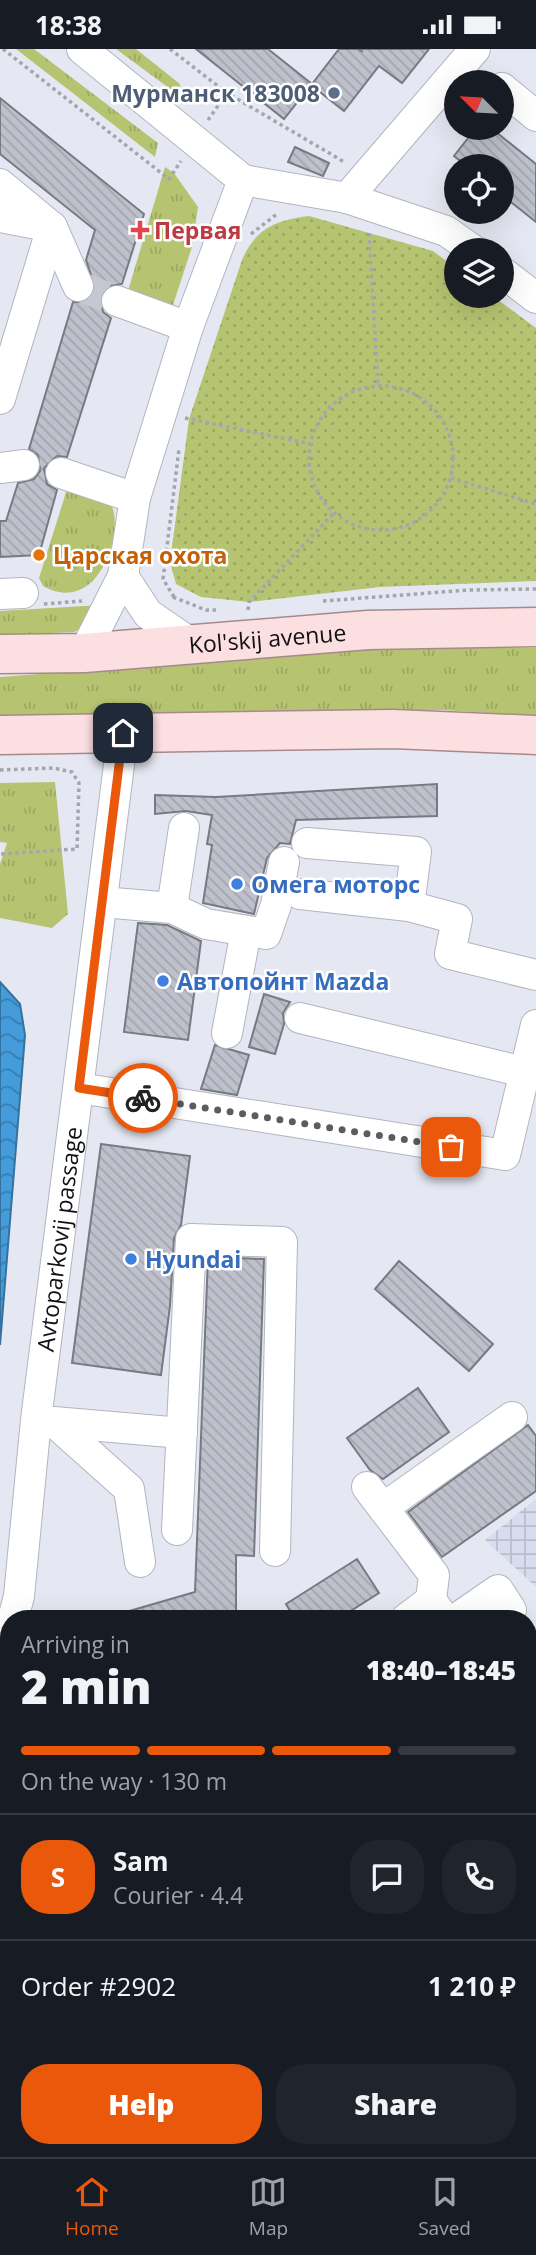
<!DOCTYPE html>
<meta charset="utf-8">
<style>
body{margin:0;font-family:"Open Sans",sans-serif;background:#20242c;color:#f1f3f6;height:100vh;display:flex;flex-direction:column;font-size:26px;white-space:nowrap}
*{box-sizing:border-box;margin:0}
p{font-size:23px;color:#9ea1a6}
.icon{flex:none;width:38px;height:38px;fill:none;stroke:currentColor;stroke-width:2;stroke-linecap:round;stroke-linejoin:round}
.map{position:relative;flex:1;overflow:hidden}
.details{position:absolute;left:0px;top:1561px;width:537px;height:548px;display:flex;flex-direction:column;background:#171b24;border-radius:28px 28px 0 0;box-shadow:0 7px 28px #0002}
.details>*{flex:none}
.needle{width:46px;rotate:294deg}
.buttons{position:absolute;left:444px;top:21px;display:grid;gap:14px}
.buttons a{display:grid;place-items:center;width:70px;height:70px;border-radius:50%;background:#171b24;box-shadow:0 7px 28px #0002;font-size:35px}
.pin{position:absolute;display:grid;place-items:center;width:60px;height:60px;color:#fff;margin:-30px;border-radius:14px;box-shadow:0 4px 10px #0006}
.courier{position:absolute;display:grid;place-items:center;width:70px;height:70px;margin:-35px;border:5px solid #ea580c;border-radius:50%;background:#fff;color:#222;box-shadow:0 2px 9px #0007}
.head em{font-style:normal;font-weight:800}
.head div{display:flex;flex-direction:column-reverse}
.head{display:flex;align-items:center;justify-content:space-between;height:119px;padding:0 21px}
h1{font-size:46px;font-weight:800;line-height:52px}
.bar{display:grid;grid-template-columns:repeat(4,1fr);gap:10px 7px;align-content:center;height:84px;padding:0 21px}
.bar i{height:9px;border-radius:5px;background:#363941}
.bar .selected{background:#ea580c}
.bar p{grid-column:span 4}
.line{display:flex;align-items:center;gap:18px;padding:0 21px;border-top:2px solid #363941}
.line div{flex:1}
.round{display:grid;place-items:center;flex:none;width:74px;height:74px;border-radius:28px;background:#20242c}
.cta{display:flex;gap:14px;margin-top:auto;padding:14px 21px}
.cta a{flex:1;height:80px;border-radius:28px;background:#ea580c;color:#fff;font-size:28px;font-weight:800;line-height:80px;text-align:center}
.cta a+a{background:#20242c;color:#f1f3f6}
.status{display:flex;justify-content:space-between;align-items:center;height:49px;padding:0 35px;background:#171b24;direction:ltr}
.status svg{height:19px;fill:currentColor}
.tab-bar{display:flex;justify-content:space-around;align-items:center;height:98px;border-top:2px solid #363941;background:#171b24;font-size:19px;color:#9ea1a6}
.tab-bar a{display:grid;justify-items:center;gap:4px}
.tab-bar .selected{color:#ea580c}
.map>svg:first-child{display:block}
.industrial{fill:url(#industrial-grid)}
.grass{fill:url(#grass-tufts)}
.forest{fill:url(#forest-firs)}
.park{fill:url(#park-dots)}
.water{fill:url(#water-waves);stroke:#34729f;stroke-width:2}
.building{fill:url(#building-back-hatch);stroke:#777a83;stroke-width:2}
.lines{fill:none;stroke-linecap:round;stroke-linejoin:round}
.minor-tunnel{stroke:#c5c8d1;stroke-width:30;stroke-dasharray:30 15;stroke-linecap:butt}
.minor-casing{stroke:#b2b5bf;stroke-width:32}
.major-casing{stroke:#a8898b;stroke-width:41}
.path{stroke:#a4a6ae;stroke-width:3.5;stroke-dasharray:3.5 3.5;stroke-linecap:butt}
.minor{stroke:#fff;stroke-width:30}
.major{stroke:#fcdfe0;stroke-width:38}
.done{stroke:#5b5c62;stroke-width:7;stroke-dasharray:0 12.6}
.route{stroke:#ea580c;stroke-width:9}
.service-dot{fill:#5c6f8a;stroke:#fff;stroke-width:2.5}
.health-dot{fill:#e0444e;stroke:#fff;stroke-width:2.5}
.food-dot{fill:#e8710a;stroke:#fff;stroke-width:2.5}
.shop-dot{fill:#3f7fe0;stroke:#fff;stroke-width:2.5}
.labels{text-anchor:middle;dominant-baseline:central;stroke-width:5;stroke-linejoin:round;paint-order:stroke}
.service-label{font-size:23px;font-weight:bold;fill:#4e5e75;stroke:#fff;text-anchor:end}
.health-label{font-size:23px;font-weight:bold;fill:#be3a42;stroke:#fff;text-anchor:start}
.food-label{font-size:23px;font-weight:bold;fill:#c56008;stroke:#fff;text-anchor:start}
.street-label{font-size:23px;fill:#101115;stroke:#fff}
.shop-label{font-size:23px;font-weight:bold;fill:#366cbe;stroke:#fff;text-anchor:start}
</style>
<div class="status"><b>18:38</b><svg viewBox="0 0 49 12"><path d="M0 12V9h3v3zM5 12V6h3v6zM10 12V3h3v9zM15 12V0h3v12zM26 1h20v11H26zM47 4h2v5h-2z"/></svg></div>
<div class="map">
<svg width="536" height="2108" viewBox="0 0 536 2108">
<defs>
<pattern id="industrial-grid" width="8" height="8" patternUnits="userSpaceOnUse" patternTransform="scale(1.75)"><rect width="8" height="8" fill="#d7ddee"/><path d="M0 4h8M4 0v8" fill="none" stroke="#b8bdcb"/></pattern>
<pattern id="grass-tufts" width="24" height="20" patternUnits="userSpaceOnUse" patternTransform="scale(1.75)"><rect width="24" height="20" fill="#b6c471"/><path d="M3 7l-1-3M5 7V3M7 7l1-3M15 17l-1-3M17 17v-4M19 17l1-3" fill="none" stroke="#9ba761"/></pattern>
<pattern id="forest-firs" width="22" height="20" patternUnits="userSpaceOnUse" patternTransform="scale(1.75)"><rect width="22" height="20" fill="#b2c160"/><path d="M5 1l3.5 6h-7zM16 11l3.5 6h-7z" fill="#98a552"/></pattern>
<pattern id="park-dots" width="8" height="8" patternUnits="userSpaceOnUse" patternTransform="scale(1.75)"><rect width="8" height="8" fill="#b6c471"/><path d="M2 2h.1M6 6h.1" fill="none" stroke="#9ba761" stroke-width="1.8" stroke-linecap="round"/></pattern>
<pattern id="water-waves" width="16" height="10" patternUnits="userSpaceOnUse" patternTransform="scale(1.75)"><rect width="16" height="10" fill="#449cda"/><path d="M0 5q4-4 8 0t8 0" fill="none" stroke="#377eb0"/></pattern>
<pattern id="building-back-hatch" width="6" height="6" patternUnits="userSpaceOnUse" patternTransform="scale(1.75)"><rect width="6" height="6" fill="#bec1cb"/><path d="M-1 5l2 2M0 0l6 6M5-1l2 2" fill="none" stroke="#a2a5ad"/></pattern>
</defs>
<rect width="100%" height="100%" fill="#e5e8f2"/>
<path class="industrial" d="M 536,1450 L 536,1538 L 485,1491 Z"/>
<g class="grass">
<path d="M 16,0 L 34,0 L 158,94 L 155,108 Z"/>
<path d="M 116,0 L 136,0 L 180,35 L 181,48 Z"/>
<path d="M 165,118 L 174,124 L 198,158 L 192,198 L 172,259 L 128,242 Z"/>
<path d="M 69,434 C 81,439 100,444 109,453 C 127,472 102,570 43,537 L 39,529 Z"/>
<path d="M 102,556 L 87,577 L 74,583 L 0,586 L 0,562 Z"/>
<path d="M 380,599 L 536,599 L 536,667 L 441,661 L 0,667 L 0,628 Z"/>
<path d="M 55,733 L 68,865 L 52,879 L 0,869 L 0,815 L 7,794 L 0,793 L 0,734 Z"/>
</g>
<path class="forest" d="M 0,1950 L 9,1952 L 9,2090 L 0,2083 Z"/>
<path class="park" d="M 309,167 L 433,202 L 457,220 L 457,247 L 493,247 L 536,279 L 536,532 L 380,538 L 249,553 L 201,548 L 176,535 L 170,513 L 189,370 L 242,211 C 256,179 276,171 309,167 Z"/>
<path class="water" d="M 0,933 L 20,955 L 25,986 L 0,1296 Z"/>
<g class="building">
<path d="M 196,0 L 268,0 L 312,35 L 339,0 L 358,0 L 363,3 L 358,0 L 429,0 L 402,34 L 379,17 L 344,62 L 311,36 L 284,70 Z"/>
<path d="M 0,49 L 144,165 L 122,235 L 106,238 L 100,247 L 103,263 L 111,269 L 67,408 L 57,407 L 44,419 L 47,435 L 57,441 L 39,506 L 0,508 L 0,472 L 6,472 L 18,434 L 34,430 L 40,422 L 38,406 L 29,400 L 73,253 L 86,253 L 95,238 L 86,211 L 95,181 L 0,105 Z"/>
<path d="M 476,79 L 491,79 L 536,115 L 536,173 L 502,146 L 502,117 L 467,117 L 454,107 Z"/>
<path d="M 295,98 L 329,114 L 323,127 L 288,113 Z"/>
<path d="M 437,735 L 437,767 L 296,771 L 290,795 L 280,794 L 267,809 L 254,865 L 203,854 L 212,796 L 207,795 L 212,766 L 186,762 L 155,765 L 155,746 L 216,748 Z"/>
<path d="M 138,874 L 167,876 L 201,892 L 188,991 L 124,983 Z"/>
<path d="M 264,945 L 290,953 L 283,964 L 284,975 L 275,1005 L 249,998 Z"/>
<path d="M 215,996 L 249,1006 L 237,1046 L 201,1040 Z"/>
<path d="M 101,1095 L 190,1107 L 181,1176 L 174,1189 L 170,1257 L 161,1326 L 72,1314 Z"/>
<path d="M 208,1208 L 264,1210 L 254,1507 L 236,1506 L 236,1570 L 120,1570 L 119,1565 L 195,1543 Z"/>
<path d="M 399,1212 L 493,1295 L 469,1322 L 375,1240 Z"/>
<path d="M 418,1339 L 449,1383 L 383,1430 L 370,1421 L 347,1389 Z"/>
<path d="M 528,1376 L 536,1387 L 536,1442 L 442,1508 L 408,1463 Z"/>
<path d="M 357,1510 L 379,1544 L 338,1570 L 295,1570 L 286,1555 Z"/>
</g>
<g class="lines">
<path class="minor-tunnel" d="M 78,237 L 117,252"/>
<g class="minor-casing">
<g id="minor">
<path d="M 82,0 L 243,131 L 347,149 L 446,182 L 473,201"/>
<path d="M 502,39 L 536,67"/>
<path d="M 0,135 L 52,178 L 0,350"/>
<path d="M 347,149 L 475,0"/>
<path d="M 0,168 L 52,178 L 78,237"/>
<path d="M 502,223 L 536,249"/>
<path d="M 117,252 L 188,278"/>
<path d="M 0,419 L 24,416"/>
<path d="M 61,424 L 135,449"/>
<path d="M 123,527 L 148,565 L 192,595"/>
<path d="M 0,545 L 23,544"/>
<path d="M 84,604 L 123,527 L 135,449 L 188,278 L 243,131"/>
<path d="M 307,794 L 416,803 L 409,857 L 457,870 L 450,905 L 536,926"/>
<path d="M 300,845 L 409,857"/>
<path d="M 102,853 L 172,859 L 184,779"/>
<path d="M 172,859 L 206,875 L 266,885 L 276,856 L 284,813"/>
<path d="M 300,969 L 524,1023"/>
<path d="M 227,984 L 246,882"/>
<path d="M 79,1039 L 505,1106 L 536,976"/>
<path d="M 367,1438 L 434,1526 L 431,1551"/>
<path d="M 383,1459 L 512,1368"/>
<path d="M 177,1481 L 191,1190 L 282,1193 L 275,1502"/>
<path d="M 140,1513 L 129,1440 L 54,1373 L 182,1384"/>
<path id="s1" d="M 13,1570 L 19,1547 L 36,1371 L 123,684"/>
<path d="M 406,1570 L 431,1551 L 443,1568"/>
<path d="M 456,1570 L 498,1541 L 511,1561 L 498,1570"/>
<path d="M 0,1612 L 9,1587"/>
<path d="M 528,1752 L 536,1747"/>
<path d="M 483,2100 L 485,2108"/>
</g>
</g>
<g class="major-casing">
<g id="major">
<path id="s2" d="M 0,605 L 84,604 L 368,581 L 536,578"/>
<path d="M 0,686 L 393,680 L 536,686"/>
</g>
</g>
<g class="path">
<path d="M 3,0 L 169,130 L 181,112"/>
<path d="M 170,0 L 227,44 L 346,114"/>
<path d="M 208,71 L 227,44"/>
<path d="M 369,184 L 378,336"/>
<path d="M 251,185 L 277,165"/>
<circle cx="381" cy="409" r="72"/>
<path d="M 185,369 L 311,395"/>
<path d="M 451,429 L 536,455"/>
<path d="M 173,548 L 206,561 L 219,561"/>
<path d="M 174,548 L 163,530 L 179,400"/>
<path d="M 323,552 L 469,541 L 536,540"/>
<path d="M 44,555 L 82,552"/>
<path d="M 248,561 L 249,553 L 334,464"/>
<path d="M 0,721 L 54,719 L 72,723 L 79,734 L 77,800 L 0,805"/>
<path d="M 0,1808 L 9,1807"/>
<path d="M 379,2100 L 381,2108"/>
</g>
<use href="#minor" class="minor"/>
<use href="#major" class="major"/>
</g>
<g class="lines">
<path class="done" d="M 143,1049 L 451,1098"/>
<path class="route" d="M 123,684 L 79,1039 L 143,1049"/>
</g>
<circle class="service-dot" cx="334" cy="44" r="7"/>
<path class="health-dot" d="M136.5 170.5h7v7h7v7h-7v7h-7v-7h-7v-7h7z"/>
<circle class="food-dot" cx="39" cy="506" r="7"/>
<g class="shop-dot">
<circle cx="237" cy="835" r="7"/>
<circle cx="163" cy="932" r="7"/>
<circle cx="131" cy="1210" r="7"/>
</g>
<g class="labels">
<g class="service-label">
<text x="320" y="44">Мурманск 183008</text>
</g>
<g class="health-label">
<text x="154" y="181">Первая</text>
</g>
<g class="food-label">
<text x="53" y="506">Царская охота</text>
</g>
<g class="street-label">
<text stroke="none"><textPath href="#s2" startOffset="268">Kol'skij avenue</textPath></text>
<text stroke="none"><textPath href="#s1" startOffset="383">Avtoparkovij passage</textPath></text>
</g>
<g class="shop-label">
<text x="251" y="835">Омега моторс</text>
<text x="177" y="932">Автопойнт Mazda</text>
<text x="145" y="1210">Hyundai</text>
</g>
</g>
</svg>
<div class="buttons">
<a><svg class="needle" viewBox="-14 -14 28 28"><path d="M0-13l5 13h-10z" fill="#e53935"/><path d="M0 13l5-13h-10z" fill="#9ea1a6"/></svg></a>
<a><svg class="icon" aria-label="locate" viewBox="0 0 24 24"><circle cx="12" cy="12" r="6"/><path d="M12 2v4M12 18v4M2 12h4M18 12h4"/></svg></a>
<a><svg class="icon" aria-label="layers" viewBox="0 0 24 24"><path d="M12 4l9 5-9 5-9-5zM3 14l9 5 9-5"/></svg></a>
</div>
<div class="pin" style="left:451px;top:1098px;background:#ea580c"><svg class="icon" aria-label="bag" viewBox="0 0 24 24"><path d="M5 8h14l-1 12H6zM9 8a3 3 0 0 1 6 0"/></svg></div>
<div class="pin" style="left:123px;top:684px;background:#1f2937"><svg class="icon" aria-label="home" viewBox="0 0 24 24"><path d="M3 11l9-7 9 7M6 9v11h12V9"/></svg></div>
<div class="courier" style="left:143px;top:1049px"><svg class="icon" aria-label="bike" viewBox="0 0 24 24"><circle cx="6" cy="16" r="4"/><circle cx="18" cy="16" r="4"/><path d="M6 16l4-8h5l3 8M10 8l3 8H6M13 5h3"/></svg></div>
<section class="details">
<div class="head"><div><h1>2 min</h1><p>Arriving in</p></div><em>18:40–18:45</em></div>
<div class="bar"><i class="selected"></i><i class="selected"></i><i class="selected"></i><i></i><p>On the way · 130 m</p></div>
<div class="line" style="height:126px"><b class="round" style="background:#ea580c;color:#fff">S</b><div><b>Sam</b><p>Courier · 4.4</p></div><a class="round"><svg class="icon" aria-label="chat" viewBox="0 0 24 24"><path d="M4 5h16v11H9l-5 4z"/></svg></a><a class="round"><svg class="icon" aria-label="phone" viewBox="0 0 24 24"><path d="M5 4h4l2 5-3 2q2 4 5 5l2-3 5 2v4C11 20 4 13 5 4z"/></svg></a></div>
<div class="line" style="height:91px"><div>Order #2902</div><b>1 210 ₽</b></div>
<div class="cta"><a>Help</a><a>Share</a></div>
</section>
</div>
<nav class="tab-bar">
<a class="selected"><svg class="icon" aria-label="home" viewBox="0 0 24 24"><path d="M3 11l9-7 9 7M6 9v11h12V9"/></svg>Home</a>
<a><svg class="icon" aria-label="map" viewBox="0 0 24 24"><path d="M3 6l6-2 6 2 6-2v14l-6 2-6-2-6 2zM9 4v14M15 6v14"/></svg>Map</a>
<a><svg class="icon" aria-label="saved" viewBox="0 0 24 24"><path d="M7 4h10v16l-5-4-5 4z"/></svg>Saved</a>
</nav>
